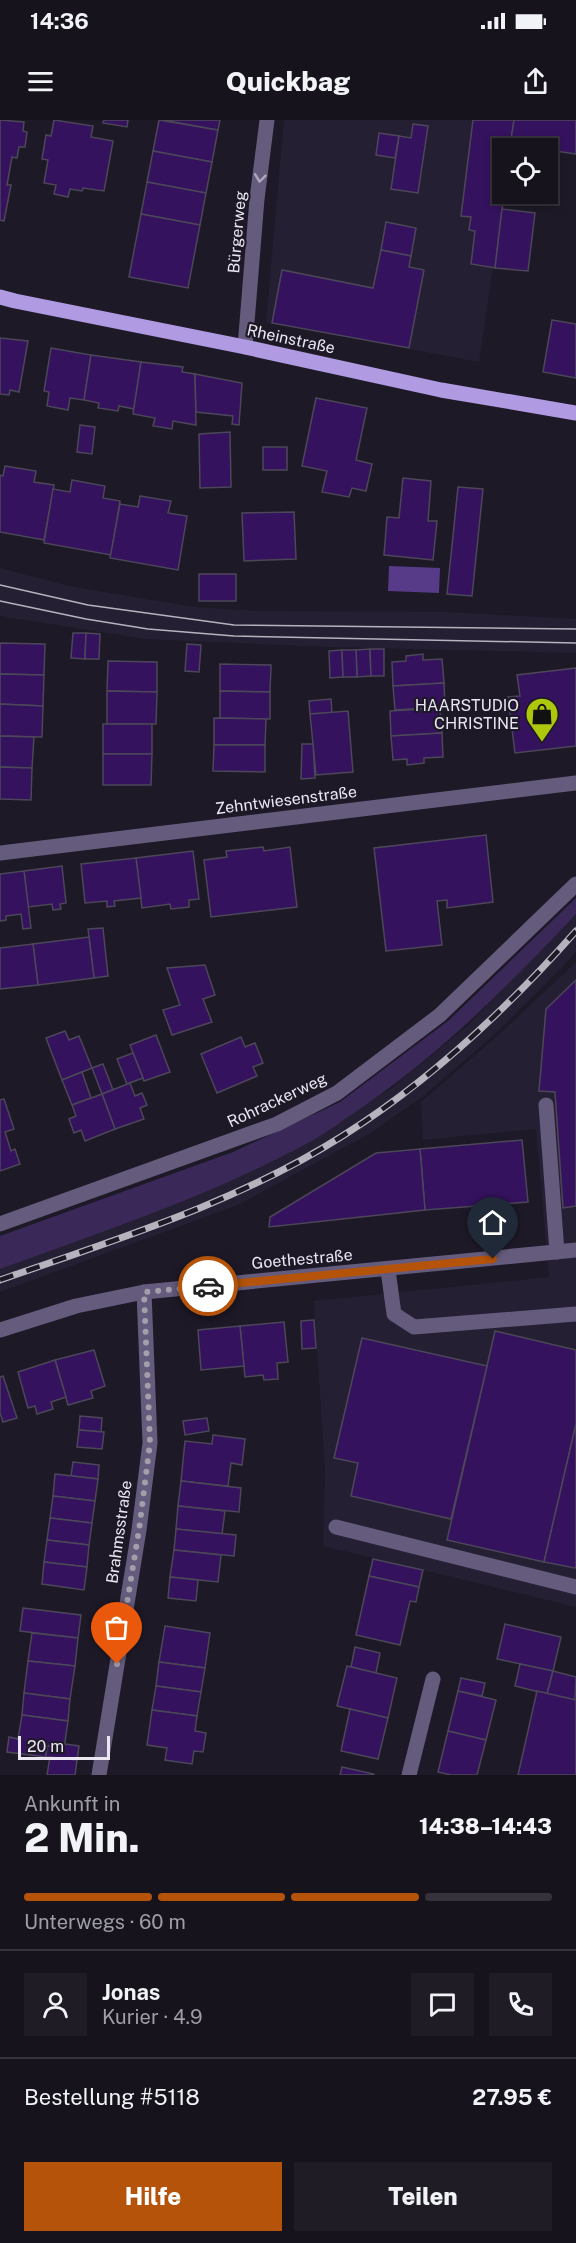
<!DOCTYPE html>
<html lang="de">
<meta charset="utf-8">
<style>
body{margin:0;font-family:"Public Sans",sans-serif;background:#1f1c26;color:#f1f3f6;height:100vh;display:flex;flex-direction:column;font-size:22px;white-space:nowrap}
*{box-sizing:border-box;margin:0}
p{font-size:20px;color:#9e9ea4}
.icon{flex:none;width:33px;height:33px;fill:none;stroke:currentColor;stroke-width:2;stroke-linecap:round;stroke-linejoin:round}
.map{position:relative;height:1655px;overflow:hidden}
.panel{display:flex;flex-direction:column;background:#16131d;flex:1}
.panel>*{flex:none}
.buttons{position:absolute;left:492px;top:18px;display:grid;gap:12px}
.buttons a{display:grid;place-items:center;width:66px;height:66px;border-radius:0px;background:#16131d;box-shadow:0 3px 9px #0003,0 0 0 2px #35323b;font-size:30px}
.scale{position:absolute;left:18px;bottom:15px;width:92px;box-sizing:border-box;padding-left:6px;border:3px solid #eae7f2;border-top:0;font-size:16px;line-height:21px;white-space:nowrap;color:#eae7f2;-webkit-text-stroke:4px #1d1927;paint-order:stroke}
.pin{position:absolute;display:grid;place-items:center;width:51px;height:51px;color:#fff;margin:-62px -26px;border-radius:50% 50% 50% 0;rotate:-45deg;box-shadow:0 0 6px #0007}
.pin .icon{rotate:45deg}
.courier{position:absolute;display:grid;place-items:center;width:60px;height:60px;margin:-30px;border:4px solid #b45309;border-radius:50%;background:#fff;color:#222;box-shadow:0 2px 8px #0007}
.overview em{font-style:normal;font-weight:800}
.overview div{display:flex;flex-direction:column-reverse}
.overview{display:flex;align-items:center;justify-content:space-between;height:102px;padding:0 24px}
h1{font-size:39px;font-weight:800;line-height:45px}
.bar{display:grid;grid-template-columns:repeat(4,1fr);gap:9px 6px;align-content:center;height:72px;padding:0 24px}
.bar i{height:8px;border-radius:4px;background:#35323b}
.bar .current{background:#b45309}
.bar p{grid-column:span 4}
.line{display:flex;align-items:center;gap:15px;padding:0 24px;border-top:2px solid #35323b}
.line div{flex:1}
.round{display:grid;place-items:center;flex:none;width:63px;height:63px;border-radius:0px;background:#1f1c26}
.action{display:flex;gap:12px;margin-top:auto;padding:12px 24px}
.action a{flex:1;height:69px;border-radius:0px;background:#b45309;color:#fff;font-size:24px;font-weight:800;line-height:69px;text-align:center}
.action a+a{background:#1f1c26;color:#f1f3f6}
.status{display:flex;justify-content:space-between;align-items:center;height:42px;padding:0 30px;background:#16131d;direction:ltr}
.status svg{height:16px;fill:currentColor}
header{display:flex;justify-content:space-between;align-items:center;height:78px;padding:0 24px;background:#16131d;font-size:27px;font-weight:800}
.map>svg:first-child{display:block}
.built{fill:#251f33}
.green{fill:#3a2958}
.water{fill:#583b88}
.building{fill:#34125e;stroke:#4c4758;stroke-width:1.5}
.lines{fill:none;stroke-linecap:round;stroke-linejoin:round}
.minor{stroke:#655b7d;stroke-width:15}
.major{stroke:#b09ae2;stroke-width:15}
.tram{stroke:#b6b3bf;stroke-width:1.5}
.rail-casing{stroke:#b6b3bf;stroke-width:7}
.rail{stroke:#1d1927;stroke-width:4.5;stroke-dasharray:14;stroke-linecap:butt}
.oneway{stroke:#aea8bd}
.done{stroke:#a29fab;stroke-width:6;stroke-dasharray:0 10.8}
.route{stroke:#b45309;stroke-width:8}
.labels{text-anchor:middle;dominant-baseline:central;stroke-width:4.5;stroke-linejoin:round;paint-order:stroke}
.street-label{font-size:16px;fill:#eae7f2;stroke:#1d1927}
.poi-label{font-size:16px;fill:#eae7f2;stroke:#1d1927;text-anchor:end}
</style>
<div class="status"><b>14:36</b><svg viewBox="0 0 49 12"><path d="M0 12V9h3v3zM5 12V6h3v6zM10 12V3h3v9zM15 12V0h3v12zM26 1h20v11H26zM47 4h2v5h-2z"/></svg></div>
<header><svg class="icon" aria-label="menu" viewBox="0 0 24 24"><path d="M4 6h16M4 12h16M4 18h16"/></svg>Quickbag<svg class="icon" aria-label="share" viewBox="0 0 24 24"><path d="M12 15V3M7 8l5-5 5 5M5 13v7h14v-7"/></svg></header>
<div class="map">
<svg width="576" height="1655" viewBox="0 0 576 1655">
<rect width="100%" height="100%" fill="#1d1927"/>
<g class="built">
<path d="M 284,0 L 514,0 L 510,28 L 502,28 L 502,74 L 504,74 L 479,242 L 266,202 Z"/>
<path d="M 0,448 L 69,466 L 194,487 L 257,491 L 445,492 L 576,499 L 576,533 L 328,527 L 144,519 L 0,496 Z"/>
<path d="M 576,794 L 576,831 L 561,849 L 496,913 L 426,974 L 369,1014 L 238,1085 L 0,1172 L 0,1149 L 155,1091 L 246,1053 L 316,1018 L 393,967 L 467,906 Z"/>
<path d="M 576,842 L 576,1487 L 323,1426 L 325,1352 L 314,1181 L 549,1157 L 536,1009 L 423,1020 L 421,982 L 495,918 Z"/>
</g>
<path class="green" d="M 576,778 L 576,794 C 507,867 441,934 357,991 C 343,1000 329,1011 315,1019 C 216,1074 106,1110 0,1149 L 0,1116 L 233,1032 L 340,982 L 448,901 Z"/>
<path class="water" d="M 389,446 L 440,448 L 439,473 L 388,471 Z"/>
<g class="building">
<path d="M 0,0 L 24,2 L 23,11 L 27,12 L 25,27 L 19,27 L 17,38 L 12,37 L 7,65 L 11,65 L 4,101 L 0,100 Z"/>
<path d="M 54,0 L 93,6 L 91,17 L 113,21 L 104,71 L 83,68 L 82,71 L 70,69 L 68,77 L 54,74 L 56,65 L 44,63 L 48,40 L 42,39 L 46,15 L 51,16 Z"/>
<path d="M 104,0 L 128,0 L 127,7 L 103,3 Z"/>
<path d="M 159,0 L 218,10 L 212,42 L 153,31 Z"/>
<path d="M 163,0 L 220,0 L 218,10 Z"/>
<path d="M 473,0 L 514,0 L 510,28 L 502,28 L 502,74 L 504,74 L 495,148 L 471,144 L 475,111 L 469,110 L 471,97 L 461,96 Z"/>
<path d="M 514,0 L 576,0 L 576,34 L 548,30 L 548,28 L 510,26 Z"/>
<path d="M 413,4 L 428,6 L 418,73 L 391,69 L 399,16 L 411,18 Z"/>
<path d="M 379,13 L 399,16 L 395,38 L 376,35 Z"/>
<path d="M 153,31 L 212,42 L 206,73 L 147,62 Z"/>
<path d="M 147,62 L 206,73 L 200,105 L 141,94 Z"/>
<path d="M 502,89 L 535,93 L 528,151 L 495,148 Z"/>
<path d="M 141,94 L 200,105 L 188,168 L 129,157 Z"/>
<path d="M 386,102 L 416,108 L 411,136 L 381,130 Z"/>
<path d="M 381,130 L 411,136 L 409,147 L 424,150 L 409,228 L 272,203 L 282,150 L 373,168 Z"/>
<path d="M 552,200 L 576,204 L 576,258 L 543,252 Z"/>
<path d="M 0,218 L 28,221 L 19,272 L 10,270 L 9,275 L 0,274 Z"/>
<path d="M 51,228 L 91,235 L 84,280 L 70,278 L 68,290 L 47,286 L 49,272 L 44,271 Z"/>
<path d="M 91,235 L 141,242 L 134,289 L 119,286 L 118,291 L 98,288 L 99,283 L 84,280 Z"/>
<path d="M 141,242 L 183,247 L 182,252 L 195,254 L 196,305 L 173,301 L 172,309 L 153,306 L 155,298 L 133,294 Z"/>
<path d="M 195,254 L 242,263 L 239,305 L 232,304 L 233,296 L 196,292 Z"/>
<path d="M 316,278 L 367,288 L 356,340 L 372,344 L 366,371 L 352,368 L 349,377 L 322,372 L 327,351 L 302,346 Z"/>
<path d="M 80,305 L 95,307 L 92,334 L 77,332 Z"/>
<path d="M 230,312 L 231,367 L 200,368 L 199,314 Z"/>
<rect x="263" y="327" width="24" height="23"/>
<path d="M 5,346 L 36,351 L 34,362 L 54,365 L 44,420 L 0,412 L 0,355 L 3,356 Z"/>
<path d="M 403,358 L 431,361 L 428,401 L 437,401 L 433,440 L 384,435 L 387,397 L 399,398 Z"/>
<path d="M 72,360 L 105,366 L 103,378 L 120,381 L 111,435 L 44,423 L 53,369 L 70,372 Z"/>
<path d="M 458,367 L 483,369 L 472,476 L 447,474 Z"/>
<path d="M 140,376 L 171,381 L 168,393 L 187,396 L 178,450 L 110,438 L 120,384 L 138,387 Z"/>
<path d="M 294,392 L 296,439 L 244,441 L 242,393 Z"/>
<rect x="199" y="454" width="37" height="27"/>
<path d="M 73,513 L 86,513 L 85,539 L 71,538 Z"/>
<path d="M 86,513 L 100,514 L 99,539 L 85,539 Z"/>
<path d="M 0,523 L 45,524 L 44,555 L 0,554 Z"/>
<path d="M 187,524 L 201,525 L 199,552 L 185,551 Z"/>
<path d="M 370,529 L 371,556 L 357,557 L 356,530 Z"/>
<path d="M 370,529 L 384,529 L 384,556 L 371,556 Z"/>
<path d="M 342,530 L 343,557 L 330,558 L 329,531 Z"/>
<path d="M 342,530 L 356,530 L 357,557 L 343,557 Z"/>
<path d="M 423,534 L 423,540 L 442,539 L 444,563 L 393,566 L 392,542 L 406,541 L 406,536 Z"/>
<path d="M 108,541 L 157,542 L 157,572 L 107,571 Z"/>
<path d="M 220,544 L 271,545 L 270,572 L 220,571 Z"/>
<path d="M 576,548 L 576,626 L 515,633 L 508,577 L 520,576 L 517,555 Z"/>
<path d="M 0,554 L 44,555 L 43,586 L 0,584 Z"/>
<path d="M 444,563 L 445,587 L 395,590 L 393,566 Z"/>
<path d="M 107,571 L 157,572 L 156,604 L 107,604 Z"/>
<path d="M 220,571 L 270,572 L 270,599 L 220,598 Z"/>
<path d="M 331,579 L 332,593 L 310,594 L 309,581 Z"/>
<path d="M 0,584 L 43,586 L 42,617 L 0,616 Z"/>
<path d="M 440,588 L 442,613 L 391,616 L 390,591 Z"/>
<path d="M 348,591 L 353,652 L 316,655 L 310,594 Z"/>
<path d="M 214,598 L 266,599 L 265,625 L 214,625 Z"/>
<rect x="103" y="604" width="49" height="30"/>
<path d="M 442,613 L 443,637 L 424,638 L 424,643 L 407,645 L 407,639 L 393,640 L 391,616 Z"/>
<path d="M 0,616 L 34,617 L 32,648 L 0,647 Z"/>
<path d="M 302,624 L 313,624 L 315,658 L 301,659 Z"/>
<path d="M 214,625 L 265,625 L 265,652 L 213,651 Z"/>
<path d="M 103,634 L 152,634 L 151,665 L 103,665 Z"/>
<path d="M 0,647 L 32,648 L 31,680 L 0,679 Z"/>
<path d="M 486,715 L 493,782 L 447,788 L 447,780 L 437,781 L 442,825 L 386,831 L 374,728 Z"/>
<path d="M 263,727 L 264,731 L 290,727 L 297,787 L 211,797 L 204,740 L 227,737 L 226,731 Z"/>
<path d="M 193,731 L 199,779 L 189,780 L 189,787 L 171,789 L 170,784 L 142,788 L 136,738 Z"/>
<path d="M 136,738 L 141,778 L 114,781 L 115,786 L 107,787 L 107,781 L 85,783 L 81,744 Z"/>
<path d="M 62,746 L 66,783 L 60,784 L 61,789 L 53,790 L 52,784 L 28,787 L 24,751 Z"/>
<path d="M 24,751 L 31,808 L 23,809 L 21,794 L 6,796 L 6,800 L 0,801 L 0,754 Z"/>
<path d="M 103,808 L 108,856 L 94,858 L 88,809 Z"/>
<path d="M 89,817 L 94,858 L 38,865 L 33,824 Z"/>
<path d="M 33,824 L 38,865 L 0,869 L 0,828 Z"/>
<path d="M 205,845 L 215,875 L 203,879 L 212,902 L 172,915 L 163,890 L 180,885 L 167,848 Z"/>
<path d="M 576,860 L 576,1086 L 563,1088 L 555,972 L 539,971 L 546,889 Z"/>
<path d="M 65,911 L 69,920 L 79,916 L 92,948 L 62,960 L 46,918 Z"/>
<path d="M 156,915 L 170,952 L 144,961 L 130,925 Z"/>
<path d="M 241,917 L 245,927 L 255,923 L 263,943 L 253,947 L 257,956 L 217,973 L 201,934 Z"/>
<path d="M 133,933 L 143,958 L 127,964 L 117,939 Z"/>
<path d="M 103,944 L 113,970 L 102,974 L 92,948 Z"/>
<path d="M 82,952 L 91,978 L 72,985 L 62,960 Z"/>
<path d="M 130,963 L 135,976 L 142,973 L 147,985 L 140,988 L 144,999 L 115,1009 L 102,974 Z"/>
<path d="M 102,974 L 115,1009 L 85,1021 L 81,1010 L 74,1013 L 69,999 L 76,996 L 72,985 Z"/>
<path d="M 4,979 L 14,1009 L 5,1012 L 11,1031 L 15,1029 L 20,1044 L 0,1051 L 0,980 Z"/>
<path d="M 522,1020 L 528,1082 L 425,1090 L 420,1029 Z"/>
<path d="M 420,1029 L 425,1090 L 269,1107 L 270,1097 L 376,1033 Z"/>
<path d="M 314,1200 L 316,1228 L 302,1229 L 301,1201 Z"/>
<path d="M 284,1202 L 288,1242 L 277,1243 L 278,1259 L 264,1260 L 263,1255 L 245,1257 L 240,1206 Z"/>
<path d="M 240,1206 L 244,1246 L 201,1250 L 198,1210 Z"/>
<path d="M 495,1211 L 576,1230 L 576,1304 L 544,1442 L 447,1420 Z"/>
<path d="M 362,1218 L 487,1246 L 451,1399 L 351,1376 L 358,1343 L 334,1338 Z"/>
<path d="M 94,1230 L 105,1266 L 91,1271 L 93,1278 L 68,1285 L 55,1240 Z"/>
<path d="M 55,1240 L 66,1277 L 51,1282 L 53,1289 L 37,1294 L 35,1286 L 28,1288 L 18,1252 Z"/>
<path d="M 3,1256 L 17,1298 L 3,1302 L 0,1293 L 0,1257 Z"/>
<path d="M 80,1296 L 102,1298 L 101,1312 L 79,1310 Z"/>
<path d="M 207,1298 L 209,1311 L 185,1315 L 183,1301 Z"/>
<path d="M 576,1304 L 576,1446 L 575,1448 L 544,1442 Z"/>
<path d="M 79,1310 L 104,1312 L 102,1329 L 77,1327 Z"/>
<path d="M 213,1315 L 245,1319 L 242,1345 L 231,1343 L 228,1366 L 181,1361 L 185,1321 L 212,1324 Z"/>
<path d="M 73,1342 L 99,1345 L 98,1359 L 71,1356 Z"/>
<path d="M 55,1354 L 98,1359 L 95,1381 L 53,1376 Z"/>
<path d="M 181,1361 L 241,1368 L 239,1392 L 178,1386 Z"/>
<path d="M 53,1376 L 95,1381 L 92,1403 L 50,1398 Z"/>
<path d="M 178,1386 L 225,1391 L 222,1414 L 176,1409 Z"/>
<path d="M 50,1398 L 92,1403 L 89,1425 L 47,1420 Z"/>
<path d="M 176,1409 L 236,1415 L 234,1436 L 174,1430 Z"/>
<path d="M 47,1420 L 89,1425 L 87,1447 L 44,1442 Z"/>
<path d="M 174,1430 L 221,1435 L 218,1462 L 170,1457 Z"/>
<path d="M 373,1439 L 423,1450 L 419,1467 L 369,1456 Z"/>
<path d="M 44,1442 L 87,1447 L 84,1470 L 42,1464 Z"/>
<path d="M 369,1456 L 419,1467 L 416,1482 L 410,1481 L 400,1525 L 356,1515 Z"/>
<path d="M 170,1457 L 198,1460 L 196,1481 L 168,1478 Z"/>
<path d="M 23,1488 L 81,1495 L 78,1518 L 20,1511 Z"/>
<path d="M 505,1504 L 561,1517 L 553,1551 L 497,1539 Z"/>
<path d="M 165,1506 L 210,1513 L 205,1548 L 159,1542 Z"/>
<path d="M 32,1513 L 78,1518 L 75,1546 L 28,1541 Z"/>
<path d="M 355,1527 L 380,1533 L 376,1553 L 351,1547 Z"/>
<path d="M 28,1541 L 75,1546 L 70,1579 L 24,1573 Z"/>
<path d="M 159,1542 L 205,1548 L 201,1572 L 156,1566 Z"/>
<path d="M 520,1544 L 553,1551 L 547,1574 L 515,1566 Z"/>
<path d="M 347,1546 L 397,1558 L 388,1598 L 337,1586 Z"/>
<path d="M 553,1551 L 576,1557 L 575,1580 L 547,1574 Z"/>
<path d="M 461,1558 L 485,1563 L 482,1576 L 458,1571 Z"/>
<path d="M 156,1566 L 201,1572 L 197,1596 L 152,1590 Z"/>
<path d="M 458,1571 L 496,1580 L 486,1620 L 448,1611 Z"/>
<path d="M 537,1571 L 576,1580 L 576,1655 L 518,1655 Z"/>
<path d="M 24,1573 L 70,1579 L 68,1601 L 22,1595 Z"/>
<path d="M 350,1589 L 388,1598 L 378,1639 L 341,1631 Z"/>
<path d="M 152,1590 L 197,1596 L 195,1611 L 206,1613 L 203,1632 L 194,1631 L 192,1644 L 165,1640 L 167,1628 L 147,1625 Z"/>
<path d="M 22,1595 L 68,1601 L 64,1628 L 47,1626 L 46,1637 L 7,1632 L 9,1617 L 18,1619 Z"/>
<path d="M 448,1611 L 486,1620 L 477,1655 L 451,1655 L 438,1652 Z"/>
<path d="M 65,1624 L 79,1626 L 77,1640 L 46,1637 L 47,1626 L 64,1628 Z"/>
<path d="M 50,1637 L 77,1640 L 75,1655 L 47,1655 Z"/>
<path d="M 342,1647 L 374,1654 L 374,1655 L 340,1655 Z"/>
</g>
<g class="lines">
<g class="minor">
<path d="M 245,227 L 257,79 L 267,0"/>
<path d="M 0,733 L 576,663"/>
<path d="M 546,985 L 557,1132"/>
<path d="M 0,1104 L 277,1004 L 337,973 L 440,895 L 576,764"/>
<path d="M 388,1150 L 394,1194 L 414,1207 L 576,1194"/>
<path d="M 0,1210 L 76,1186 L 144,1172 L 576,1130"/>
<path d="M 336,1407 L 576,1467"/>
<path d="M 99,1655 L 139,1410 L 150,1323 L 144,1172"/>
<path d="M 409,1655 L 433,1559"/>
</g>
<path class="major" d="M 0,177 L 15,181 L 245,227 L 441,270 L 576,293"/>
<g class="tram">
<path d="M 0,465 L 88,485 L 234,505 L 576,509"/>
<path d="M 0,481 L 86,499 L 148,509 L 234,516 L 576,523"/>
</g>
<g class="rail-casing">
<path id="rail" d="M 0,1160 C 117,1119 239,1082 344,1015 C 431,960 508,888 576,811"/>
</g>
<use href="#rail" class="rail"/>
</g>
<defs><path id="oneway-chevron" d="M-2-3.5L2.5 0L-2 3.5" fill="none" stroke-width="1.6" stroke-linecap="round" stroke-linejoin="round" transform="scale(1.5)"/></defs>
<use class="oneway" href="#oneway-chevron" transform="translate(260 58) rotate(97)"/>
<g class="lines">
<path class="done" d="M 117,1544 L 139,1410 L 150,1323 L 144,1172 L 208,1166"/>
<path class="route" d="M 208,1166 L 493,1139"/>
</g>
<defs>
<g id="shop-pin" transform="scale(1.725)"><path d="M0 17L-7.5 6A9.5 9.5 0 1 1 7.5 6Z" fill="#aec60c" stroke="#1d1927"/><path d="M-5-2.5h2.3a2.7 3.5 0 0 1 5.4 0H5L5.5 6h-11ZM-1.5-2.5h3a1.5 2.3 0 0 0-3 0Z" fill="#111"/></g>
</defs>
<g fill-rule="evenodd">
<use href="#shop-pin" x="542" y="594"/>
</g>
<g class="labels">
<g class="street-label">
<text transform="translate(237 112) rotate(-85)">Bürgerweg</text>
<text transform="translate(291 219) rotate(12)">Rheinstraße</text>
<text transform="translate(286 680) rotate(-7)">Zehntwiesenstraße</text>
<text transform="translate(277 980) rotate(-25)">Rohrackerweg</text>
<text transform="translate(302 1139) rotate(-5)">Goethestraße</text>
<text transform="translate(119 1412) rotate(-82)">Brahmsstraße</text>
</g>
<g class="poi-label">
<text x="519" y="585">HAARSTUDIO<tspan x="519" dy="18">CHRISTINE</tspan></text>
</g>
</g>
</svg>
<div class="buttons">
<a><svg class="icon" aria-label="locate" viewBox="0 0 24 24"><circle cx="12" cy="12" r="6"/><path d="M12 2v4M12 18v4M2 12h4M18 12h4"/></svg></a>
</div>
<div class="scale">20 m</div>
<div class="pin" style="left:117px;top:1544px;background:#ea580c"><svg class="icon" aria-label="bag" viewBox="0 0 24 24"><path d="M5 8h14l-1 12H6zM9 8a3 3 0 0 1 6 0"/></svg></div>
<div class="pin" style="left:493px;top:1139px;background:#1f2937"><svg class="icon" aria-label="home" viewBox="0 0 24 24"><path d="M3 11l9-7 9 7M6 9v11h12V9"/></svg></div>
<div class="courier" style="left:208px;top:1166px"><svg class="icon" aria-label="car" viewBox="0 0 24 24"><path d="M5 17H2v-5l4-1 3-4h7l3 4 3 1v5h-3M9 17h6M6 11h13"/><circle cx="7" cy="17" r="2"/><circle cx="17" cy="17" r="2"/></svg></div>
</div>
<section class="panel">
<div class="overview"><div><h1>2 Min.</h1><p>Ankunft in</p></div><em>14:38–14:43</em></div>
<div class="bar"><i class="current"></i><i class="current"></i><i class="current"></i><i></i><p>Unterwegs · 60 m</p></div>
<div class="line" style="height:108px"><a class="round"><svg class="icon" aria-label="person" viewBox="0 0 24 24"><circle cx="12" cy="8" r="4"/><path d="M4 21q1-7 8-7t8 7"/></svg></a><div><b>Jonas</b><p>Kurier · 4.9</p></div><a class="round"><svg class="icon" aria-label="chat" viewBox="0 0 24 24"><path d="M4 5h16v11H9l-5 4z"/></svg></a><a class="round"><svg class="icon" aria-label="phone" viewBox="0 0 24 24"><path d="M5 4h4l2 5-3 2q2 4 5 5l2-3 5 2v4C11 20 4 13 5 4z"/></svg></a></div>
<div class="line" style="height:78px"><div>Bestellung #5118</div><b>27.95 €</b></div>
<div class="action"><a>Hilfe</a><a>Teilen</a></div>
</section>
